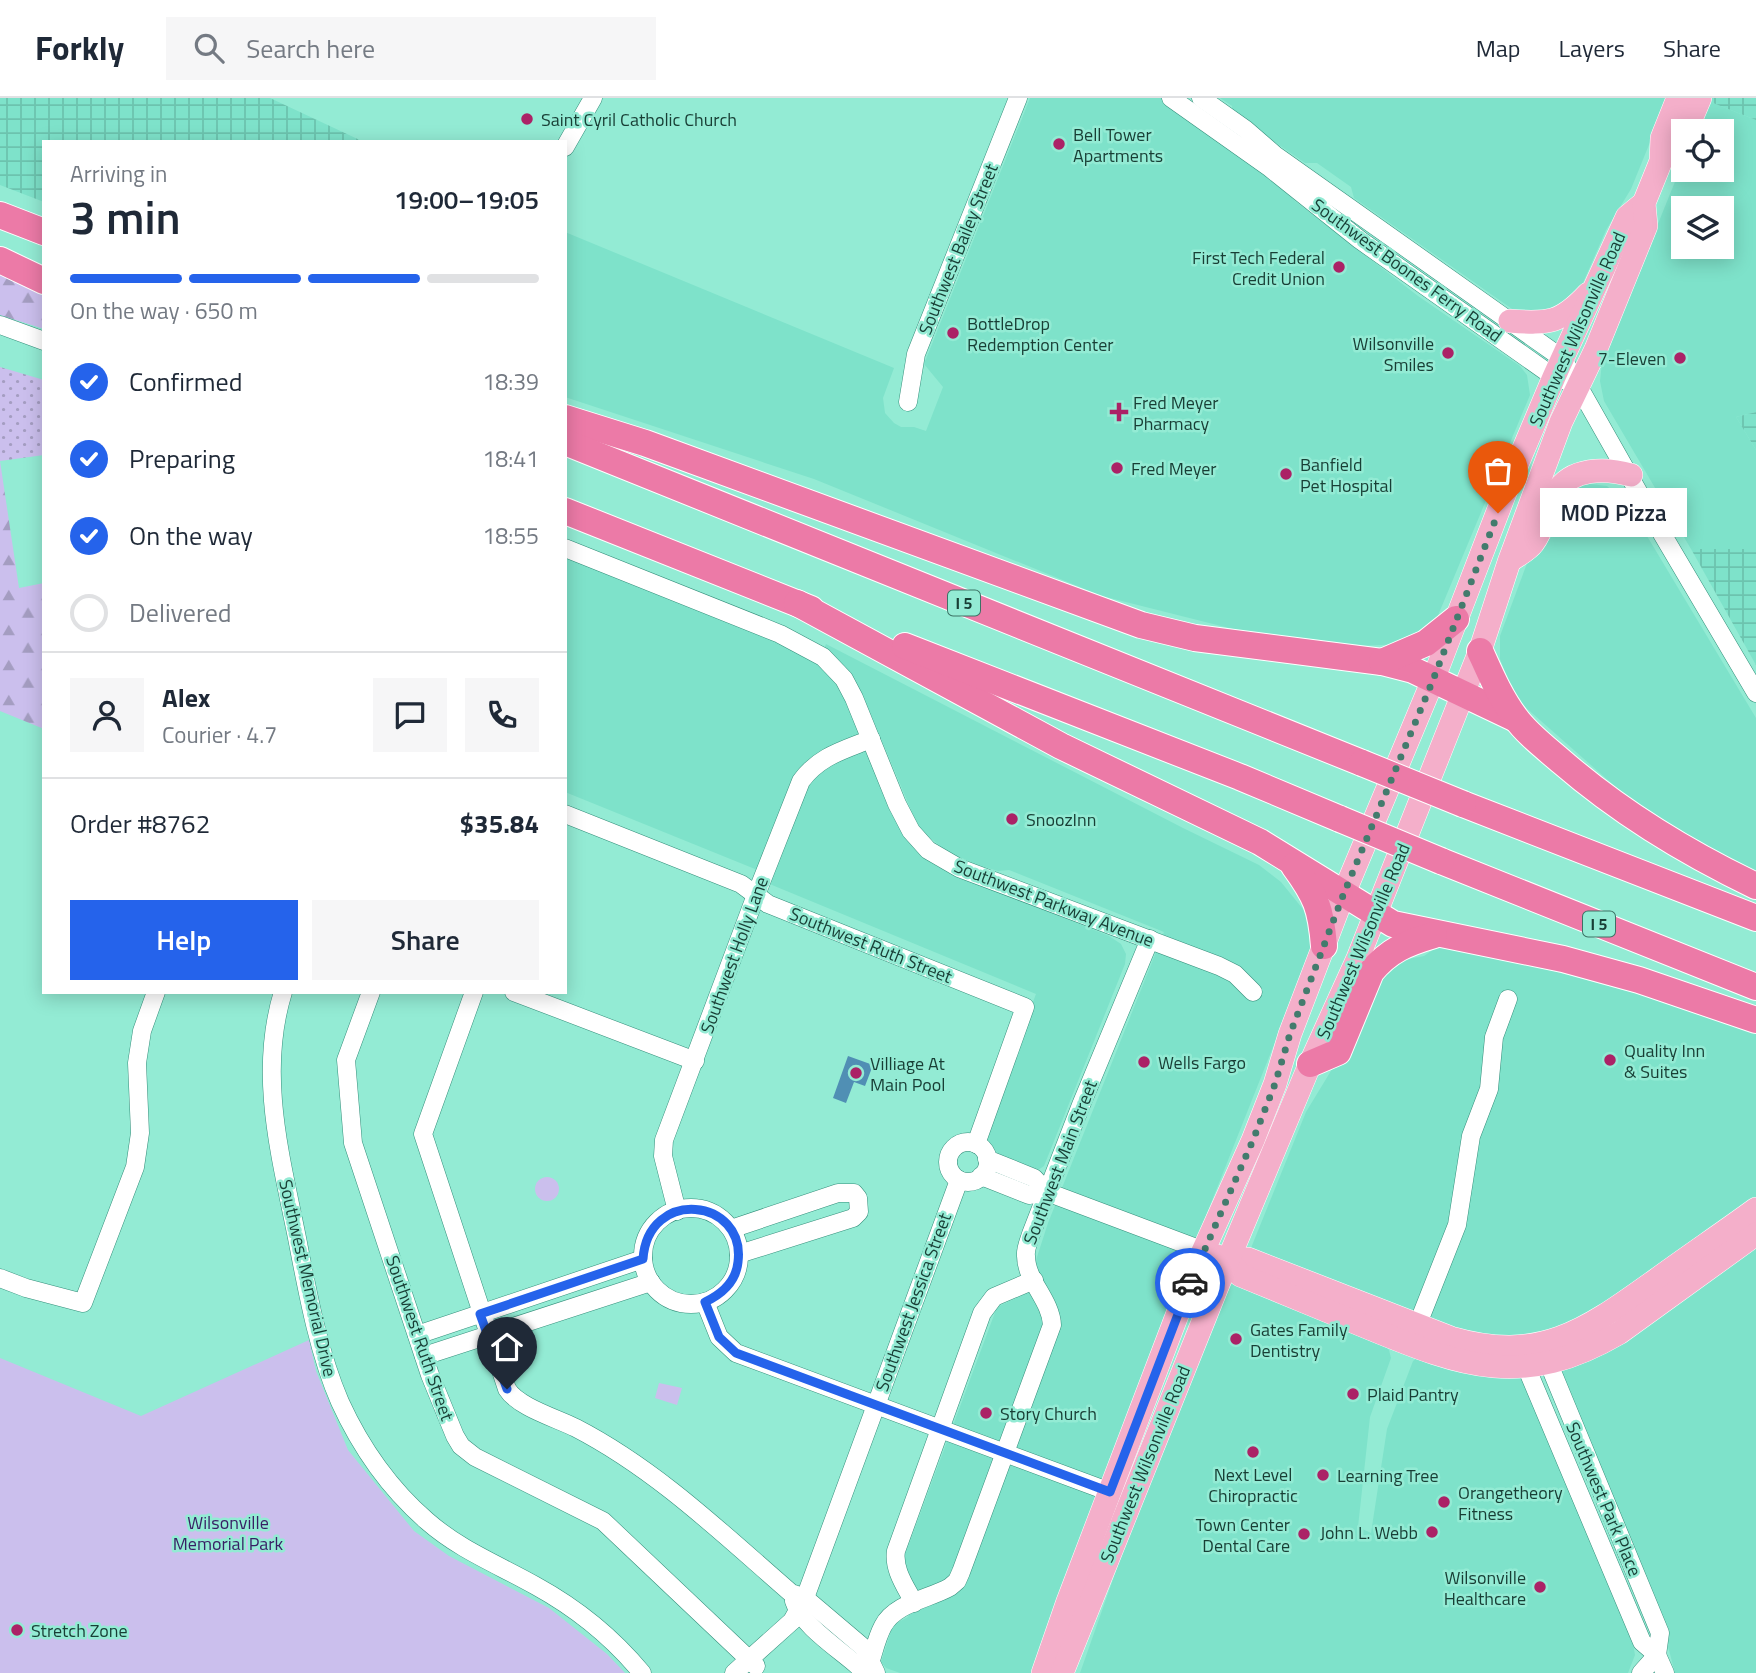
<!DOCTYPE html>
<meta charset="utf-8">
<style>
body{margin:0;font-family:"Titillium Web",sans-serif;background:#f6f6f7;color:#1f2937;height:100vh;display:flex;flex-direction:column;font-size:26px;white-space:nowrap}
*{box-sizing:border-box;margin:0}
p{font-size:23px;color:#747a83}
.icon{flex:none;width:38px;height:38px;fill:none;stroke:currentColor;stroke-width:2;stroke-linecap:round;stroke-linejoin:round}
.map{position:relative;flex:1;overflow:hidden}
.details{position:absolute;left:42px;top:42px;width:525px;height:854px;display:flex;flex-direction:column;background:#fff;border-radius:0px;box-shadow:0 4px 18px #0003}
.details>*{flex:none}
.fabs{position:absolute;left:1671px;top:21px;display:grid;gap:14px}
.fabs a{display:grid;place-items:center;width:63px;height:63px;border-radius:0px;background:#fff;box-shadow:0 4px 18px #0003;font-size:35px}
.pin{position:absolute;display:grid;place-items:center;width:60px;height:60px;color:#fff;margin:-72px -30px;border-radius:50% 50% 50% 0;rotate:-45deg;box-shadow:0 0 7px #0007}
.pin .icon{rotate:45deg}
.courier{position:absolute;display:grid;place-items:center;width:70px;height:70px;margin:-35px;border:5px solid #2563eb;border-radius:50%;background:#fff;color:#222;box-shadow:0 2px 9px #0007}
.bubble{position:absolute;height:49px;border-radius:0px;background:#fff;box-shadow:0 4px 18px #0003;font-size:23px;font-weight:600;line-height:49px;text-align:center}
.headline em{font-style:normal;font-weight:600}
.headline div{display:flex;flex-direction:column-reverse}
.headline{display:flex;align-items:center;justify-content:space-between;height:119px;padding:0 28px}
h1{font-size:46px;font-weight:600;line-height:52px}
.bar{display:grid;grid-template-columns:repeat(4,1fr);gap:10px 7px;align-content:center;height:84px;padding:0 28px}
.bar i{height:9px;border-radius:5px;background:#e0e1e3}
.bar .selected{background:#2563eb}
.bar p{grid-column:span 4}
.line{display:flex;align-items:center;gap:18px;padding:0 28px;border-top:2px solid #e0e1e3}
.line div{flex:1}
.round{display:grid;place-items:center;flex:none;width:74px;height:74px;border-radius:0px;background:#f6f6f7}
ol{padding:0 28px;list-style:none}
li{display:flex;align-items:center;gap:21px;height:77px}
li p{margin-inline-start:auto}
li .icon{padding:7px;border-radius:50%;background:#2563eb;color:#fff;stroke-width:4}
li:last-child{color:#747a83}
li i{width:38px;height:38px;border:4px solid #e0e1e3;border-radius:50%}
.button{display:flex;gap:14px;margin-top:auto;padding:14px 28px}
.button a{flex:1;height:80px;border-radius:0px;background:#2563eb;color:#fff;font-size:28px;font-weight:600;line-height:80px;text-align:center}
.button a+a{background:#f6f6f7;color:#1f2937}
header{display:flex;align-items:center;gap:42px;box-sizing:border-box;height:98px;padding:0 35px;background:#fff;border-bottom:2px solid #e0e1e3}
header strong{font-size:33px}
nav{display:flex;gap:38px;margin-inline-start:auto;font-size:24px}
.search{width:490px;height:63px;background:#f6f6f7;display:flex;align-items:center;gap:18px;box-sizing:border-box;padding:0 24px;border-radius:0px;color:#747a83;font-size:26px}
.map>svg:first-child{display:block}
.built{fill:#7ee2ca;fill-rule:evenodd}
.industrial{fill:url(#industrial-grid)}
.grass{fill:url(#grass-dots)}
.forest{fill:url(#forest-firs)}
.green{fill:#cbbfed}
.water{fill:#508fb4}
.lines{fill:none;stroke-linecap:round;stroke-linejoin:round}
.minor-casing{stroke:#348f7b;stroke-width:19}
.major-casing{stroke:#fff;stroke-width:24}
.highway-casing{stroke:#fff;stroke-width:28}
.minor{stroke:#fff;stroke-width:18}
.major{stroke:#f4afca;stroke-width:23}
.highway{stroke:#ec7aa7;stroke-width:26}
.highway-bridge-casing{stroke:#fff;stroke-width:28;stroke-linecap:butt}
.highway-bridge{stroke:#ec7aa7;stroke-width:26}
.done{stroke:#437b6d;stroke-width:7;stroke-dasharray:0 12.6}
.route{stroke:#2563eb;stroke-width:9}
.poi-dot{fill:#ab2266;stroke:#93ebd4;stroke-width:2.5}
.labels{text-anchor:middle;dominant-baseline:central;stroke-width:5;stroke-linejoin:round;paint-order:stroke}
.shield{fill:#93ebd4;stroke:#3d7265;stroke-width:2}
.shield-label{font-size:16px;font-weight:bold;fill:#183e35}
.poi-label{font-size:18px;fill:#183e35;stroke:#93ebd4;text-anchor:start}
.street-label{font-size:18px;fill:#183e35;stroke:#93ebd4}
.park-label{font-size:18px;fill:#381f64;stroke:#93ebd4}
</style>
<header>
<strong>Forkly</strong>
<div class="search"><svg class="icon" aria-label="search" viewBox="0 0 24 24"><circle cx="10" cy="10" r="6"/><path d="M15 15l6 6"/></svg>Search here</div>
<nav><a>Map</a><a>Layers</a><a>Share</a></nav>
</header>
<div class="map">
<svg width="1756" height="1575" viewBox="0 0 1756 1575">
<defs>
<pattern id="industrial-grid" width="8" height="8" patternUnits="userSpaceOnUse" patternTransform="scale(1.75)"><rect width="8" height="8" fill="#7ee2ca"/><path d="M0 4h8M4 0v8" fill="none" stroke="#6cc3ae"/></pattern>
<pattern id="grass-dots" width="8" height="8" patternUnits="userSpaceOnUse" patternTransform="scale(1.75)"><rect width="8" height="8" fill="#cbbfed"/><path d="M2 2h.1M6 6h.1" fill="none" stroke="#a49dc1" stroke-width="1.8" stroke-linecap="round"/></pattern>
<pattern id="forest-firs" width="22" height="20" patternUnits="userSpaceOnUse" patternTransform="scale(1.75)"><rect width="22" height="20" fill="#cbbfed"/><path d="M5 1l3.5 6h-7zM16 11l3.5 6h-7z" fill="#a49dc1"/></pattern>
</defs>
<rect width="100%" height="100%" fill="#93ebd4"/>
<g class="built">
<path d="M 1030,0 L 1163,0 L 1279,83 L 1295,103 L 1418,198 L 1520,268 L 1527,277 L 1530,297 L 1434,527 L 1407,546 L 1356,548 L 1245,534 L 1102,498 L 814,381 L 565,299 L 565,134 L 894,270 L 883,300 L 885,315 L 894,325 L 901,329 L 914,329 L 926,333 L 943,289 L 924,266 Z"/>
<path d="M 1220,0 L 1668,0 L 1631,91 L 1606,132 L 1579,194 L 1561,214 L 1515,213 L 1354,100 L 1351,89 L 1317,65 L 1305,65 L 1233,15 L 1232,8 Z"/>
<path d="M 1708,3 L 1756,22 L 1756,314 L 1736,319 L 1756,352 L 1756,451 L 1691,451 L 1604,303 L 1600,283 L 1602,264 L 1683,64 L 1684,72 L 1722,72 L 1722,33 L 1696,33 ZM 1684,110 L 1722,110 L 1722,149 L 1684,149 Z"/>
<path d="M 1591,386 L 1607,388 L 1629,408 L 1756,620 L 1756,780 L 1738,771 L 1626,698 L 1524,608 L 1508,582 L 1500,561 L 1500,538 L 1526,468 L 1567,396 L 1580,387 Z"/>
<path d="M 565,458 L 786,547 L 830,573 L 845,596 L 891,715 L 905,739 L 920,757 L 938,769 L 1109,838 L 1121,846 L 1126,856 L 1125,866 L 1044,1068 L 1038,1072 L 1033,1072 L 1002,1061 L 983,1036 L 1036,896 L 772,787 L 755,771 L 565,694 Z"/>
<path d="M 826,546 L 1183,730 L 1259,767 L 1281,784 L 1311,821 L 1312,840 L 1310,856 L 1184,1173 L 1033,1575 L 900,1575 L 886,1570 L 881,1564 L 893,1527 L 908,1519 L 917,1494 L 903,1462 L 997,1209 L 1025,1196 L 1048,1125 L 1164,834 L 1009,772 L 998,773 L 981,768 L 949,755 L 919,731 L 869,612 L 858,591 L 824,551 Z"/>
<path d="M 1437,849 L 1517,863 L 1660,902 L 1756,934 L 1756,1575 L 1675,1575 L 1664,1533 L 1559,1280 L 1485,1243 L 1254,1155 L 1251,1150 L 1306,1014 L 1340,958 L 1375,879 L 1395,858 L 1408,861 L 1424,858 Z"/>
<path d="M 1232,1186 L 1241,1186 L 1382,1244 L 1389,1252 L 1391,1260 L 1370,1319 L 1358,1429 L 1371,1435 L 1387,1331 L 1413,1263 L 1417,1260 L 1517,1278 L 1523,1283 L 1633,1546 L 1635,1557 L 1628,1575 L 1080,1575 L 1159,1351 L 1225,1191 Z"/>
</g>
<g class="industrial">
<path d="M 0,0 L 270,0 L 364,44 L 44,44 L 44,104 L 0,87 Z"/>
<path d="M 1710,0 L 1756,0 L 1756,22 L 1708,3 Z"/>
<path d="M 1756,314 L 1756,352 L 1736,319 Z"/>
<path d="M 1691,451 L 1756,451 L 1756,567 Z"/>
</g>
<path class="grass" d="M 0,269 L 44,282 L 44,357 L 0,363 Z"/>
<g class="forest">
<path d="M 0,177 L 44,198 L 44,231 L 0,217 Z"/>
<path d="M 0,363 L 19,490 L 44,485 L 44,631 L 0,613 Z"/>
</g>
<g class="green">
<circle cx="547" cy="1091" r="12"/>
<path d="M 309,1242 L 316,1273 L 348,1352 L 414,1433 L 449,1458 L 549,1510 L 607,1556 L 625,1575 L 0,1575 L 0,1260 L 141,1318 Z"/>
<path d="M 659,1285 L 682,1290 L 677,1307 L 655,1300 Z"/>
</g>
<path class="water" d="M 848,958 L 873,967 L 865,988 L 854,984 L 846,1005 L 833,1000 Z"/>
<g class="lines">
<g class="minor-casing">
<g id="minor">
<path d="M 1171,0 L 1270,70 L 1360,142 L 1554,279 L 1566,283"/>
<path d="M 1201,0 L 1245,31 L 1275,57 L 1563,261 L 1661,434 L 1756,595"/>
<path d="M 565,49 L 593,0"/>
<path d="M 0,227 L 44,243"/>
<path d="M 908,304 L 916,256 L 1018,0"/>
<path d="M 565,450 L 780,536 L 823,559 L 844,581 L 854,600 L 897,706 L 911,733 L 928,752 L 959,770 L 1219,868 L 1235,876 L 1253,894"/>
<path d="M 565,716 L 741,786 L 768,806 L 1025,909 L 976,1046"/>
<path d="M 283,894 C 257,978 282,1063 298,1145 C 308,1197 319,1256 340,1304 C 361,1350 389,1390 427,1423 C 460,1452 499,1467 536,1488 C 576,1510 613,1540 642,1575"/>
<path d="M 371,894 L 346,962 L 353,1045 L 430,1277 L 455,1338 L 461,1348 L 475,1359 L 603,1423 L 756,1568"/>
<path d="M 474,894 L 423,1036 L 507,1291 C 518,1309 556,1320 576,1330 C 657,1372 723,1436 791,1495 L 805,1500 L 864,1550 L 876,1575"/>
<path d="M 514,894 L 695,963"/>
<circle cx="968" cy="1064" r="20"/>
<path d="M 987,1061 L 1034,1080 L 1047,1094 L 1204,1153"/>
<path d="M 981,1078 L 1029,1097 L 1047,1094"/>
<circle cx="691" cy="1158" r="48"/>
<path d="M 677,1113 L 663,1058 L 664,1042 L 756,797 L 801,683 C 819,658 844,652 871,641"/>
<path d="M 731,1131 L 838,1095 L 854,1095 L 858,1100 L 859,1114 L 853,1120 L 739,1156"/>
<path d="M 0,1180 L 26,1190 L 83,1205 L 135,1069 L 140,1035 L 137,965 L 142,933 L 156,894"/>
<path d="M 705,1204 L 719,1239 L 736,1255 L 1110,1394"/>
<path d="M 1414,1236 L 1457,1127 L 1471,1038 L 1489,991 L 1494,939 L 1508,901"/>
<path d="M 417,1237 L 643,1161"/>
<path d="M 1544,1254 L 1660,1535 L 1657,1557"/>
<path d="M 424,1258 L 651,1184"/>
<path d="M 1522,1259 L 1642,1544 L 1657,1557 L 1665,1575"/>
<path d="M 794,1503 C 801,1527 839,1551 858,1568 L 870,1565"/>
<path d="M 914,1505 C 906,1489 893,1472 896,1453 L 982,1215 L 994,1199 L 1034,1182"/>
<path d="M 870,1565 C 874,1553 877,1539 883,1528 C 895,1505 929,1501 950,1489 L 957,1483 L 961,1474 L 1052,1227 C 1051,1202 1026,1183 1026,1158 C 1025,1151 1029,1143 1031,1136 L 1081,1007 L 1150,841"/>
<path d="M 734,1575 L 792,1523 L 805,1500 L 959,1082"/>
<path d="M 1641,1575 L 1657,1557"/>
</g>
</g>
<g class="major-casing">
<g id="major">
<path d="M 1686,33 L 1700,0"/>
<path d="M 1510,223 C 1549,226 1561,225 1588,196"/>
<path d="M 1511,462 C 1518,457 1528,452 1533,445 C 1544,431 1547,411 1556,395 C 1571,369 1606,370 1631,377"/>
<path d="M 1217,1158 L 1229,1162 L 1248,1161 L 1451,1240 C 1541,1266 1586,1232 1656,1182 C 1689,1158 1723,1135 1756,1111"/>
<path d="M 1229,1162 L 1240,1177 C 1283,1195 1326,1212 1369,1230 C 1464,1269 1523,1291 1619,1235 L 1756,1136"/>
<path d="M 1043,1575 L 1068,1503 L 1192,1178 L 1253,1042 L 1275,986 L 1290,936 L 1344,795 L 1433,582 L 1505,395 L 1554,279 L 1627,119 L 1644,105"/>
<path d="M 1062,1575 L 1217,1189 L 1310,966 L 1358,860 L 1480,553 L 1509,464 L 1561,324 L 1596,251 L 1646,128 L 1644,105 L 1661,63 L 1662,40 L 1678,0"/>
</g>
</g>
<g class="highway-casing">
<g id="highway">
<path d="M 0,117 L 44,134"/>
<path d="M 0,162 L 44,183"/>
<path d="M 565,320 L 645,345 L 1141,527 L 1195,540 L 1382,564 L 1413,572 L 1516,621"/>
<path d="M 565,344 L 1362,665"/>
<path d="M 565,413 L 811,511"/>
<path d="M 797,505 L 1061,648 L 1260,744 L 1393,826 L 1563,861 L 1639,882 L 1756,922"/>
<path d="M 905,548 L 1240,679 L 1340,721"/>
<path d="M 1480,553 C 1490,575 1500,599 1515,619 C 1527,636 1546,650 1562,664 C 1621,715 1685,754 1756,788"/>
<path d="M 1382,564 L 1426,545 L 1456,521"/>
<path d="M 1463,706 L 1756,820"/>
<path d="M 1441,763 L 1756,889"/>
<path d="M 1294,768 C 1316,798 1321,810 1324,848"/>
<path d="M 1310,966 L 1338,954 L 1371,874 C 1389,852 1407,845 1434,837"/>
</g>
</g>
<use href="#minor" class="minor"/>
<use href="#major" class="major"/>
<use href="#highway" class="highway"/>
<g class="highway-bridge-casing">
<g id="highway-bridge">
<path d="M 1362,665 L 1463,706"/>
<path d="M 1340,721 L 1441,763"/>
</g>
</g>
<use href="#highway-bridge" class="highway-bridge"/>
</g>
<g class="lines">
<path class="done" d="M 1190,1185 L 1253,1042 L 1275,986 L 1290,936 L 1344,795 L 1433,582 L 1498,415"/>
<path class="route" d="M 507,1291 L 480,1216 L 643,1161 C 648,1089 746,1100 738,1164 C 736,1184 722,1196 705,1204 L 719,1239 L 736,1255 L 1110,1394 L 1190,1185"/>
</g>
<g class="poi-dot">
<circle cx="527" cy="21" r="7"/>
<circle cx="1059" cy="46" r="7"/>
<circle cx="1339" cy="169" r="7"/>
<circle cx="953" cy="235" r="7"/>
<circle cx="1448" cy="255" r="7"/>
<circle cx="1680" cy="260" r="7"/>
<path d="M1115.5 303.5h7v7h7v7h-7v7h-7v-7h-7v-7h7z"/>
<circle cx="1117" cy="370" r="7"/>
<circle cx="1286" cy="376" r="7"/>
<circle cx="1012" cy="721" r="7"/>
<circle cx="1610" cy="962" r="7"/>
<circle cx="1144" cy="964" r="7"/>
<circle cx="856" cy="975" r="7"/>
<circle cx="1236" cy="1241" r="7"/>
<circle cx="1353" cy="1296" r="7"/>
<circle cx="986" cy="1315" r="7"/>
<circle cx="1253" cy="1354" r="7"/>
<circle cx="1323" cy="1377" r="7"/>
<circle cx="1444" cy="1404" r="7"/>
<circle cx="1432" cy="1434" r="7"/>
<circle cx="1304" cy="1436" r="7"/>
<circle cx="1540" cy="1489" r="7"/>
<circle cx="17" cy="1532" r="7"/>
</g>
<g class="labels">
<g class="shield">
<rect x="948" y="492.5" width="32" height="25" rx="5"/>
<rect x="1583" y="813.5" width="32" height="25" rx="5"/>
</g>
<g class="shield-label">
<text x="964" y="505">I 5</text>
<text x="1599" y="826">I 5</text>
</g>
<g class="poi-label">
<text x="541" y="21">Saint Cyril Catholic Church</text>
<text x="1073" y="36">Bell Tower<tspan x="1073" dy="21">Apartments</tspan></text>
<text x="1325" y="159" text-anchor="end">First Tech Federal<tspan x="1325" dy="21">Credit Union</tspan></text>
<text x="967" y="225">BottleDrop<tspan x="967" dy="21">Redemption Center</tspan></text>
<text x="1434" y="245" text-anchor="end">Wilsonville<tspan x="1434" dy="21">Smiles</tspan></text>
<text x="1666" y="260" text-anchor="end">7-Eleven</text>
<text x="1133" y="304">Fred Meyer<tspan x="1133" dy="21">Pharmacy</tspan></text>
<text x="1300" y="366">Banfield<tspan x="1300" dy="21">Pet Hospital</tspan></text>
<text x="1131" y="370">Fred Meyer</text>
<text x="1026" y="721">SnoozInn</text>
<text x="1624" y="952">Quality Inn<tspan x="1624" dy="21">&amp; Suites</tspan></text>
<text x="1158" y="964">Wells Fargo</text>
<text x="870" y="965">Villiage At<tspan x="870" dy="21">Main Pool</tspan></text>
<text x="1250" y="1231">Gates Family<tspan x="1250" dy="21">Dentistry</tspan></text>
<text x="1367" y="1296">Plaid Pantry</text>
<text x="1000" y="1315">Story Church</text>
<text x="1253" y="1376" text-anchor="middle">Next Level<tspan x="1253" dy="21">Chiropractic</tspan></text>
<text x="1337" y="1377">Learning Tree</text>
<text x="1458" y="1394">Orangetheory<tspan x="1458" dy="21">Fitness</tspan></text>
<text x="1290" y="1426" text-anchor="end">Town Center<tspan x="1290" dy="21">Dental Care</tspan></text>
<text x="1418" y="1434" text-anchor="end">John L. Webb</text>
<text x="1526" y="1479" text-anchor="end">Wilsonville<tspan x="1526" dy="21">Healthcare</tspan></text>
<text x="31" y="1532">Stretch Zone</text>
</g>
<g class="street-label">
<text transform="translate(958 151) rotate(-68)">Southwest Bailey Street</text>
<text transform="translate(1407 172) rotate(36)">Southwest Boones Ferry Road</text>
<text transform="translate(1577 231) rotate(-66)">Southwest Wilsonville Road</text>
<text transform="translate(1054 805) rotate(21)">Southwest Parkway Avenue</text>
<text transform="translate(1363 843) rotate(-67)">Southwest Wilsonville Road</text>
<text transform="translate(871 847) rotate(22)">Southwest Ruth Street</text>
<text transform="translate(734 857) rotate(-70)">Southwest Holly Lane</text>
<text transform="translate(1060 1064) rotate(-69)">Southwest Main Street</text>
<text transform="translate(308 1180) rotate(77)">Southwest Memorial Drive</text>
<text transform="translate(913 1204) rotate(-70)">Southwest Jessica Street</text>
<text transform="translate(420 1240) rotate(71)">Southwest Ruth Street</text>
<text transform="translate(1145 1366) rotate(-68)">Southwest Wilsonville Road</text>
<text transform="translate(1604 1401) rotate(67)">Southwest Park Place</text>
</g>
<g class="park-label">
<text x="228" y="1424">Wilsonville<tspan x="228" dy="21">Memorial Park</tspan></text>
</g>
</g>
</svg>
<div class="fabs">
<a><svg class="icon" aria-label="locate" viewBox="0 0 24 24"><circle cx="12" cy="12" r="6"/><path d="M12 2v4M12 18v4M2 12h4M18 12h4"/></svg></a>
<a><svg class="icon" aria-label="layers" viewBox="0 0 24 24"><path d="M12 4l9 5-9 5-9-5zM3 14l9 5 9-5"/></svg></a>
</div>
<div class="pin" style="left:1498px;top:415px;background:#ea580c"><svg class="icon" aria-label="bag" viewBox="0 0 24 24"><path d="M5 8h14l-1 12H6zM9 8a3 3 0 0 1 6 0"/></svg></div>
<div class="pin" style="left:507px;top:1291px;background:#1f2937"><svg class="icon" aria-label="home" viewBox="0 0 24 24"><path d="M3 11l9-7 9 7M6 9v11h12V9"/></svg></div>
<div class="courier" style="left:1190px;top:1185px"><svg class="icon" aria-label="car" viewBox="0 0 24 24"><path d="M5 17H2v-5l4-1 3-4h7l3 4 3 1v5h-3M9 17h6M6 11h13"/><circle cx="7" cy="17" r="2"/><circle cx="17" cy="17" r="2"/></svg></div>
<div class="bubble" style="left:1540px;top:390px;width:147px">MOD Pizza</div>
<section class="details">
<div class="headline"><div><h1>3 min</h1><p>Arriving in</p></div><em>19:00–19:05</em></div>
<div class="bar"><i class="selected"></i><i class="selected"></i><i class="selected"></i><i></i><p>On the way · 650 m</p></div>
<ol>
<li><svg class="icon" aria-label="check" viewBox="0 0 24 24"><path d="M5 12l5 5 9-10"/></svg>Confirmed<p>18:39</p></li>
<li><svg class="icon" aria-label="check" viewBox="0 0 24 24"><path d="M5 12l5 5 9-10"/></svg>Preparing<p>18:41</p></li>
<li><svg class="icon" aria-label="check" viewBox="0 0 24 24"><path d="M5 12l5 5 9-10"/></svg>On the way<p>18:55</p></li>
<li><i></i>Delivered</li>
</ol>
<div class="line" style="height:126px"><a class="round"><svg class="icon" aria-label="person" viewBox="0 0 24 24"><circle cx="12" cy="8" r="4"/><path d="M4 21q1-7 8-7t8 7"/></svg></a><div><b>Alex</b><p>Courier · 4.7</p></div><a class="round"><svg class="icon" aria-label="chat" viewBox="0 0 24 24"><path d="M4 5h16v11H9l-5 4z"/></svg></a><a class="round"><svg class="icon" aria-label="phone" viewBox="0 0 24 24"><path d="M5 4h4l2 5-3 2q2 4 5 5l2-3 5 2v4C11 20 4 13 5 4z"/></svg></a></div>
<div class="line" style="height:91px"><div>Order #8762</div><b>$35.84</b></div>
<div class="button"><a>Help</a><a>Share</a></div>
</section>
</div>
